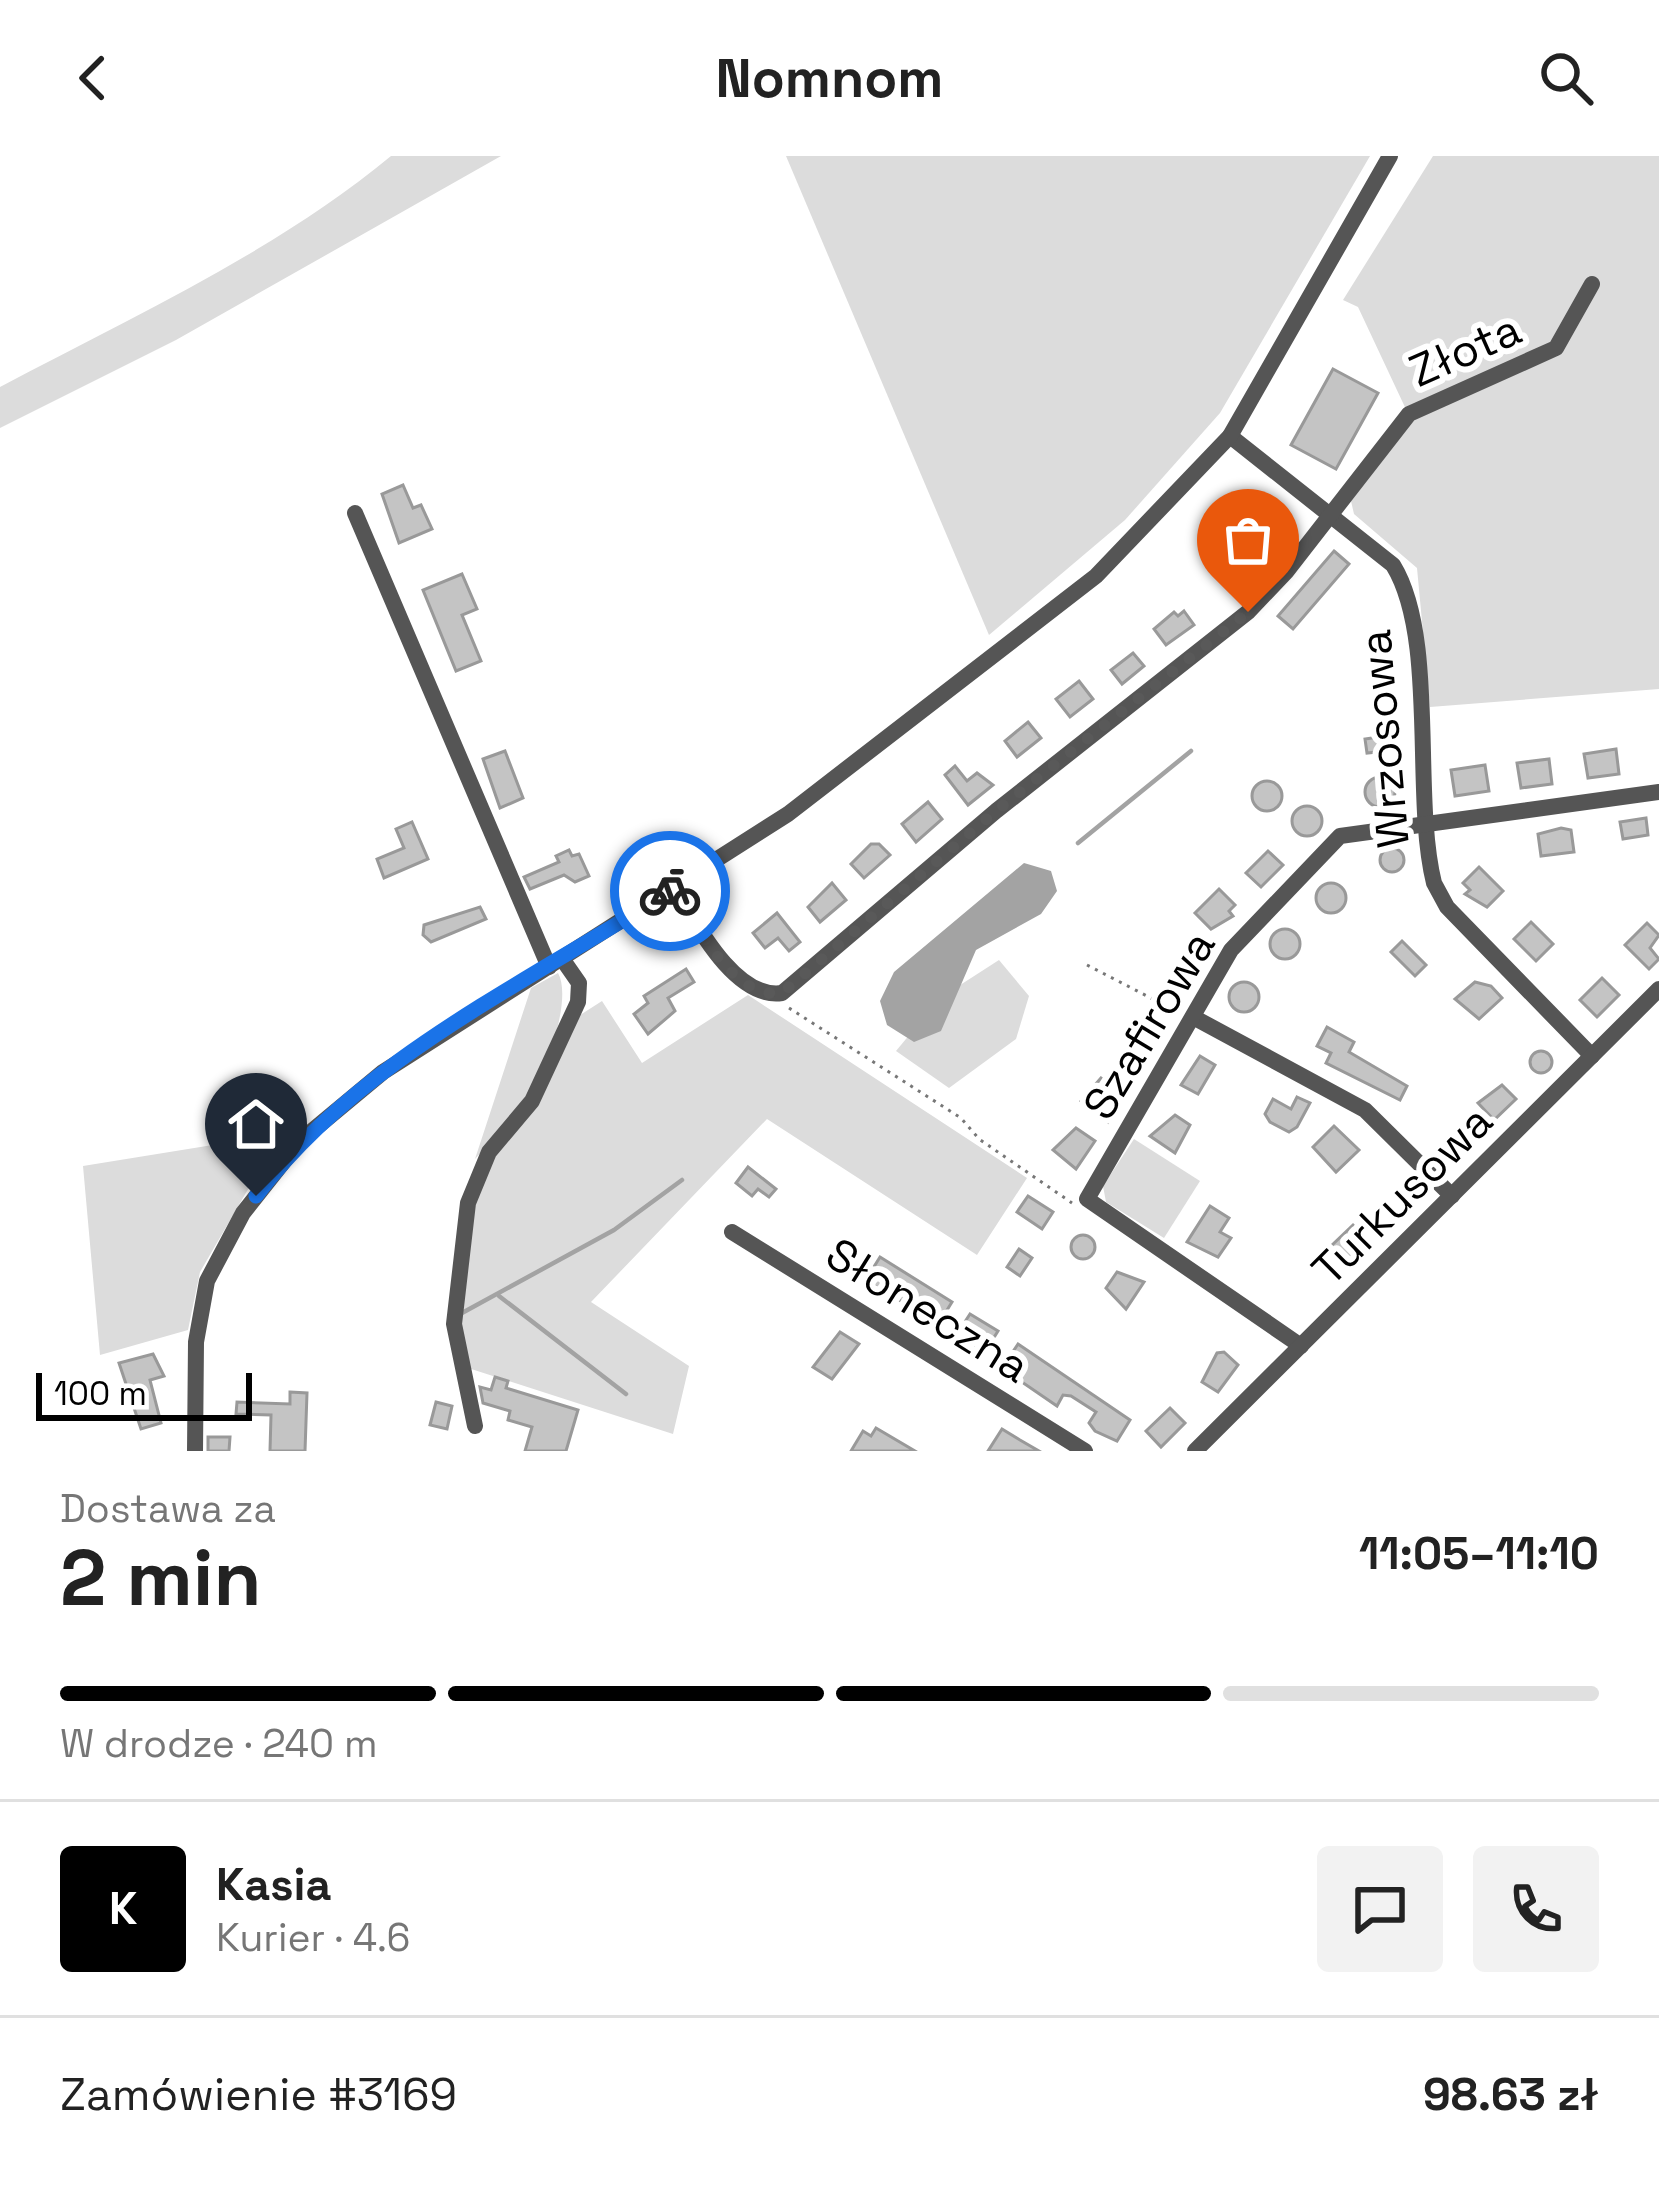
<!DOCTYPE html>
<html lang="pl">
<meta charset="utf-8">
<style>
body{margin:0;font-family:"Space Grotesk",sans-serif;background:#f2f2f2;color:#222;height:100vh;display:flex;flex-direction:column;font-size:45px;white-space:nowrap}
*{box-sizing:border-box;margin:0}
p{font-size:39px;color:#767676}
.icon{flex:none;width:66px;height:66px;fill:none;stroke:currentColor;stroke-width:2;stroke-linecap:round;stroke-linejoin:round}
.map{position:relative;height:1295px;overflow:hidden}
.sheet{display:flex;flex-direction:column;background:#fff;flex:1}
.sheet>*{flex:none}
.scale{position:absolute;left:36px;bottom:30px;width:216px;box-sizing:border-box;padding-left:12px;border:6px solid #000;border-top:0;font-size:33px;line-height:42px;white-space:nowrap;color:#000;-webkit-text-stroke:9px #fff;paint-order:stroke}
.pin{position:absolute;display:grid;place-items:center;width:102px;height:102px;color:#fff;margin:-123px -51px;border-radius:50% 50% 50% 0;rotate:-45deg;box-shadow:0 0 12px #0007}
.pin .icon{rotate:45deg}
.courier{position:absolute;display:grid;place-items:center;width:120px;height:120px;margin:-60px;border:9px solid #1a73e8;border-radius:50%;background:#fff;color:#222;box-shadow:0 3px 15px #0007}
.overview em{font-style:normal;font-weight:800}
.overview div{display:flex;flex-direction:column-reverse}
.overview{display:flex;align-items:center;justify-content:space-between;height:204px;padding:0 60px}
h1{font-size:78px;font-weight:800;line-height:90px}
.bar{display:grid;grid-template-columns:repeat(4,1fr);gap:18px 12px;align-content:center;height:144px;padding:0 60px}
.bar i{height:15px;border-radius:9px;background:#e0e0e0}
.bar .selected{background:#000}
.bar p{grid-column:span 4}
.line{display:flex;align-items:center;gap:30px;padding:0 60px;border-top:3px solid #e0e0e0}
.line div{flex:1}
.round{display:grid;place-items:center;flex:none;width:126px;height:126px;border-radius:12px;background:#f2f2f2}
header{display:flex;justify-content:space-between;align-items:center;height:156px;padding:0 60px;background:#fff;font-size:54px;font-weight:800}
.map>svg:first-child{display:block}
.green{fill:#dcdcdc}
.water{fill:#a3a3a3}
.lines{fill:none;stroke-linecap:round;stroke-linejoin:round}
.stream{stroke:#a3a3a3;stroke-width:4.5}
.building{fill:#c4c4c4;stroke:#999;stroke-width:3}
.path{stroke:#777;stroke-width:3;stroke-dasharray:3 6;stroke-linecap:butt}
.minor{stroke:#555;stroke-width:16}
.done{stroke:#595959;stroke-width:12;stroke-dasharray:0 21.6}
.route{stroke:#1a73e8;stroke-width:15}
.labels{text-anchor:middle;dominant-baseline:central;stroke-width:12;stroke-linejoin:round;paint-order:stroke}
.street-label{font-size:45px;fill:#000;stroke:#fff}
</style>
<header><svg class="icon" aria-label="back" viewBox="0 0 24 24"><path d="M15 5l-7 7 7 7"/></svg>Nomnom<svg class="icon" aria-label="search" viewBox="0 0 24 24"><circle cx="10" cy="10" r="6"/><path d="M15 15l6 6"/></svg></header>
<div class="map">
<svg width="1659" height="1295" viewBox="0 0 1659 1295">
<rect width="100%" height="100%" fill="#fff"/>
<g class="green">
<path d="M 391,0 L 501,0 L 176,184 L 0,272 L 0,231 C 132,161 275,96 391,0 Z"/>
<path d="M 786,0 L 1370,0 L 1220,257 L 1125,364 L 989,479 Z"/>
<path d="M 1433,0 L 1659,0 L 1659,533 L 1430,551 L 1417,412 L 1354,358 L 1351,345 L 1411,264 L 1358,151 L 1343,144 Z"/>
<path d="M 999,804 L 1029,840 L 1016,883 L 949,932 L 896,895 L 940,842 Z"/>
<path d="M 558,817 C 573,844 545,918 527,945 C 513,966 492,984 475,1003 L 531,832 Z"/>
<path d="M 748,839 L 1027,1022 L 977,1099 L 767,963 L 591,1146 L 689,1210 L 673,1278 L 465,1211 L 455,1157 L 480,1024 L 574,863 L 602,845 L 642,907 Z"/>
<path d="M 280,978 L 200,1116 L 188,1174 L 100,1199 L 83,1010 Z"/>
<path d="M 1134,983 L 1200,1025 L 1164,1082 L 1106,1046 L 1103,1030 Z"/>
</g>
<path class="water" d="M 1024,707 L 1051,715 L 1057,735 L 1041,758 L 976,794 L 941,875 L 914,886 L 887,869 L 880,845 L 894,816 Z"/>
<g class="lines">
<g class="stream">
<path d="M 1078,687 L 1191,595"/>
<path d="M 499,1140 L 626,1238"/>
<path d="M 462,1157 L 614,1074 L 682,1024"/>
</g>
</g>
<g class="building">
<path d="M 1333,213 L 1378,237 L 1336,313 L 1291,289 Z"/>
<path d="M 403,329 L 413,352 L 421,349 L 432,373 L 399,387 L 382,338 Z"/>
<path d="M 1334,395 L 1349,408 L 1293,473 L 1278,460 Z"/>
<path d="M 462,418 L 477,453 L 462,459 L 481,505 L 456,515 L 423,434 Z"/>
<path d="M 1184,455 L 1194,469 L 1166,489 L 1154,473 L 1174,456 L 1178,460 Z"/>
<path d="M 1133,497 L 1144,510 L 1122,528 L 1111,514 Z"/>
<path d="M 1079,525 L 1093,543 L 1070,561 L 1056,543 Z"/>
<path d="M 1028,566 L 1041,582 L 1017,601 L 1005,585 Z"/>
<path d="M 1386,580 L 1388,595 L 1367,597 L 1365,583 Z"/>
<path d="M 1616,593 L 1619,618 L 1588,622 L 1584,598 Z"/>
<path d="M 505,595 L 523,642 L 500,652 L 483,603 Z"/>
<path d="M 1549,603 L 1552,628 L 1521,632 L 1517,607 Z"/>
<path d="M 1485,609 L 1489,635 L 1455,640 L 1451,614 Z"/>
<path d="M 955,610 L 967,625 L 977,617 L 993,629 L 968,649 L 945,619 Z"/>
<circle cx="1380" cy="636" r="15"/>
<circle cx="1267" cy="640" r="15"/>
<path d="M 928,646 L 942,663 L 916,686 L 902,668 Z"/>
<circle cx="1307" cy="665" r="15"/>
<path d="M 1646,662 L 1648,679 L 1623,683 L 1620,666 Z"/>
<path d="M 412,666 L 428,703 L 384,722 L 377,703 L 404,692 L 396,673 Z"/>
<path d="M 1561,672 L 1571,674 L 1574,696 L 1541,700 L 1538,678 Z"/>
<path d="M 871,688 L 879,688 L 890,699 L 864,722 L 851,708 Z"/>
<circle cx="1392" cy="704" r="12"/>
<path d="M 569,694 L 572,700 L 579,698 L 589,720 L 575,726 L 564,719 L 530,733 L 524,721 L 559,706 L 556,700 Z"/>
<path d="M 1268,695 L 1283,709 L 1261,731 L 1246,717 Z"/>
<path d="M 1479,711 L 1503,735 L 1487,751 L 1465,738 L 1470,734 L 1463,727 Z"/>
<circle cx="1331" cy="742" r="15"/>
<path d="M 832,727 L 846,744 L 820,766 L 808,751 Z"/>
<path d="M 1219,733 L 1235,749 L 1229,755 L 1233,760 L 1211,773 L 1195,757 Z"/>
<path d="M 480,751 L 486,763 L 431,786 L 423,779 L 424,769 Z"/>
<path d="M 777,757 L 800,786 L 789,795 L 778,782 L 765,792 L 753,777 Z"/>
<path d="M 1531,766 L 1553,788 L 1536,805 L 1514,783 Z"/>
<path d="M 1647,767 L 1659,779 L 1650,792 L 1659,803 L 1649,813 L 1625,789 Z"/>
<circle cx="1285" cy="788" r="15"/>
<path d="M 1402,785 L 1426,809 L 1415,820 L 1391,796 Z"/>
<path d="M 686,813 L 694,826 L 668,842 L 675,855 L 648,878 L 634,858 L 648,847 L 644,840 Z"/>
<path d="M 1602,822 L 1619,839 L 1597,861 L 1580,844 Z"/>
<circle cx="1244" cy="841" r="15"/>
<path d="M 1475,826 L 1491,830 L 1502,842 L 1479,863 L 1455,843 Z"/>
<path d="M 1327,871 L 1354,886 L 1349,896 L 1407,930 L 1400,944 L 1326,907 L 1331,897 L 1317,890 Z"/>
<circle cx="1541" cy="906" r="11"/>
<path d="M 1200,900 L 1215,909 L 1198,938 L 1181,929 Z"/>
<path d="M 1101,922 L 1115,931 L 1105,946 L 1116,954 L 1108,966 L 1081,945 Z"/>
<path d="M 1502,929 L 1516,943 L 1494,964 L 1478,947 Z"/>
<path d="M 1297,941 L 1310,947 L 1297,971 L 1289,976 L 1270,966 L 1265,958 L 1273,943 L 1291,953 Z"/>
<path d="M 1175,959 L 1190,969 L 1175,997 L 1150,980 Z"/>
<path d="M 1464,966 L 1479,982 L 1456,1002 L 1442,988 Z"/>
<path d="M 1334,970 L 1359,994 L 1336,1016 L 1313,991 Z"/>
<path d="M 1076,972 L 1095,985 L 1076,1013 L 1053,994 Z"/>
<path d="M 748,1011 L 776,1033 L 769,1041 L 758,1033 L 752,1040 L 736,1027 Z"/>
<path d="M 1028,1040 L 1053,1056 L 1042,1073 L 1017,1056 Z"/>
<path d="M 1210,1050 L 1229,1062 L 1220,1076 L 1231,1082 L 1218,1101 L 1187,1086 Z"/>
<path d="M 1353,1069 L 1370,1086 L 1347,1108 L 1330,1091 Z"/>
<circle cx="1083" cy="1091" r="12"/>
<path d="M 1019,1093 L 1032,1102 L 1020,1120 L 1007,1111 Z"/>
<path d="M 880,1101 L 952,1146 L 939,1167 L 873,1129 L 867,1122 Z"/>
<path d="M 1117,1116 L 1144,1126 L 1126,1153 L 1106,1132 Z"/>
<path d="M 970,1158 L 998,1175 L 985,1196 L 957,1178 Z"/>
<path d="M 840,1176 L 859,1188 L 832,1223 L 813,1211 Z"/>
<path d="M 1018,1188 L 1130,1264 L 1117,1285 L 1095,1275 L 1089,1267 L 1096,1256 L 1071,1240 L 1063,1239 L 1057,1250 L 1016,1222 L 1018,1218 L 1004,1209 Z"/>
<path d="M 1224,1196 L 1238,1209 L 1218,1236 L 1202,1226 L 1217,1197 Z"/>
<path d="M 153,1198 L 164,1220 L 150,1224 L 161,1267 L 141,1273 L 119,1207 Z"/>
<path d="M 495,1221 L 508,1225 L 506,1232 L 578,1254 L 566,1295 L 525,1295 L 532,1271 L 508,1264 L 510,1255 L 483,1247 L 480,1231 L 491,1234 Z"/>
<path d="M 290,1236 L 307,1237 L 305,1295 L 270,1295 L 271,1259 L 236,1258 L 237,1246 L 290,1248 Z"/>
<path d="M 436,1246 L 452,1250 L 447,1273 L 430,1269 Z"/>
<path d="M 1170,1252 L 1185,1267 L 1161,1291 L 1146,1275 Z"/>
<path d="M 876,1272 L 915,1295 L 851,1295 L 863,1275 L 871,1280 Z"/>
<path d="M 1002,1273 L 1020,1284 L 1039,1295 L 988,1295 Z"/>
<path d="M 208,1281 L 230,1281 L 229,1295 L 208,1295 Z"/>
</g>
<g class="lines">
<g class="path">
<path d="M 1087,809 L 1176,855"/>
<path d="M 789,852 L 961,962 L 979,983 L 1072,1047"/>
</g>
<g class="minor">
<path d="M 1230,280 L 1393,409 C 1438,482 1412,639 1434,727 L 1447,751 L 1592,900"/>
<path d="M 355,357 L 549,811"/>
<path d="M 674,732 C 695,766 735,844 782,837 L 996,655 L 1248,456 L 1286,416 L 1409,258 L 1556,192 L 1592,128"/>
<path d="M 1193,861 L 1365,954 L 1452,1040"/>
<path d="M 732,1076 L 1085,1295"/>
<path d="M 1301,1190 L 1087,1043 L 1231,794 L 1340,680 L 1659,636"/>
<path d="M 475,1270 L 454,1168 L 468,1047 L 489,996 L 532,945 L 578,846 L 579,827 L 563,804"/>
<path d="M 195,1295 L 196,1186 L 207,1125 L 243,1057 L 300,985 L 383,916 L 788,658 L 1096,420 L 1230,280 L 1390,0"/>
<path d="M 1195,1295 L 1659,833"/>
</g>
</g>
<g class="lines">
<path class="done" d="M 670,735 L 674,732 C 696,767 731,844 782,837 L 996,655 L 1248,456"/>
<path class="route" d="M 256,1040 C 360,903 527,827 670,735"/>
</g>
<g class="labels">
<g class="street-label">
<text transform="translate(1465 194) rotate(-24)">Złota</text>
<text transform="translate(1384 583) rotate(-95)">Wrzosowa</text>
<text transform="translate(1149 869) rotate(-59)">Szafirowa</text>
<text transform="translate(1402 1039) rotate(-45)">Turkusowa</text>
<text transform="translate(928 1154) rotate(32)">Słoneczna</text>
</g>
</g>
</svg>
<div class="scale">100 m</div>
<div class="pin" style="left:1248px;top:456px;background:#ea580c"><svg class="icon" aria-label="bag" viewBox="0 0 24 24"><path d="M5 8h14l-1 12H6zM9 8a3 3 0 0 1 6 0"/></svg></div>
<div class="pin" style="left:256px;top:1040px;background:#1f2937"><svg class="icon" aria-label="home" viewBox="0 0 24 24"><path d="M3 11l9-7 9 7M6 9v11h12V9"/></svg></div>
<div class="courier" style="left:670px;top:735px"><svg class="icon" aria-label="bike" viewBox="0 0 24 24"><circle cx="6" cy="16" r="4"/><circle cx="18" cy="16" r="4"/><path d="M6 16l4-8h5l3 8M10 8l3 8H6M13 5h3"/></svg></div>
</div>
<section class="sheet">
<div class="overview"><div><h1>2 min</h1><p>Dostawa za</p></div><em>11:05–11:10</em></div>
<div class="bar"><i class="selected"></i><i class="selected"></i><i class="selected"></i><i></i><p>W drodze · 240 m</p></div>
<div class="line" style="height:216px"><b class="round" style="background:#000;color:#fff">K</b><div><b>Kasia</b><p>Kurier · 4.6</p></div><a class="round"><svg class="icon" aria-label="chat" viewBox="0 0 24 24"><path d="M4 5h16v11H9l-5 4z"/></svg></a><a class="round"><svg class="icon" aria-label="phone" viewBox="0 0 24 24"><path d="M5 4h4l2 5-3 2q2 4 5 5l2-3 5 2v4C11 20 4 13 5 4z"/></svg></a></div>
<div class="line" style="height:156px"><div>Zamówienie #3169</div><b>98.63 zł</b></div>
</section>
